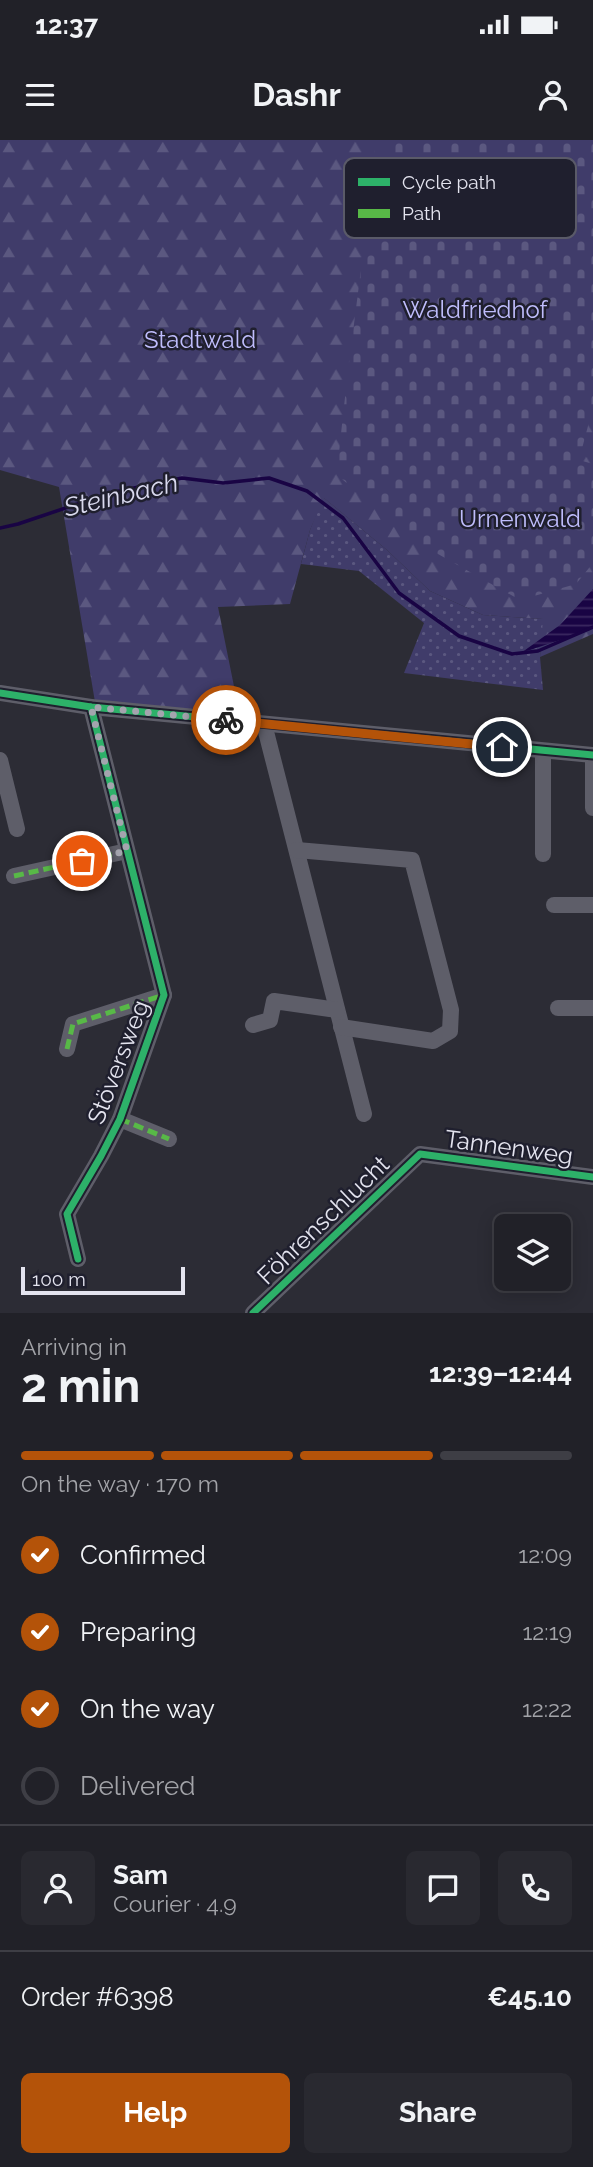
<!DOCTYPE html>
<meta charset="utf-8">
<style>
body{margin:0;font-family:Raleway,sans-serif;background:#292930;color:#f1f3f6;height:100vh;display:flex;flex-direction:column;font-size:26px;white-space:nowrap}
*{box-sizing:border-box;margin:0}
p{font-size:23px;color:#a2a3a8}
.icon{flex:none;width:38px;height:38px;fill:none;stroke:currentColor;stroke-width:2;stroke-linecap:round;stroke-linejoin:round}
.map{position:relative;height:1173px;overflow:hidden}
.details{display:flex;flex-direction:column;background:#212128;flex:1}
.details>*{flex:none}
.fabs{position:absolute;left:494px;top:1074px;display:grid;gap:14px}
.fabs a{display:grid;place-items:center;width:77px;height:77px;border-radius:10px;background:#212128;box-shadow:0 4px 18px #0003,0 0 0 2px #3e3e45;font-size:35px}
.scale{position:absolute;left:21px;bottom:18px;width:164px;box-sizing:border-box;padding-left:7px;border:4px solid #e4e4ef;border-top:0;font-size:19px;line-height:24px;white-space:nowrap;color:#e4e4ef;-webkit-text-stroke:5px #1f1f2e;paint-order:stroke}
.pin{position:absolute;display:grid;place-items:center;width:60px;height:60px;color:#fff;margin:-30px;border:4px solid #fff;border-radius:50%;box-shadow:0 2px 7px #0007}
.courier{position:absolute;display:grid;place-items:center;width:70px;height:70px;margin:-35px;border:5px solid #b45309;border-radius:50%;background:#fff;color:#222;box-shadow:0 2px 9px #0007}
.overview em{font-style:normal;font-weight:700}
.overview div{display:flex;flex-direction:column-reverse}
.overview{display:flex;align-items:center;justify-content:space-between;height:119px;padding:0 21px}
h1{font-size:46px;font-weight:700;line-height:52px}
.bar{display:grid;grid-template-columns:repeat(4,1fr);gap:10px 7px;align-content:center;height:84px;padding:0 21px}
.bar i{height:9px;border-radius:5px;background:#3e3e45}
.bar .on{background:#b45309}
.bar p{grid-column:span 4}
.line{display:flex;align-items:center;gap:18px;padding:0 21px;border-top:2px solid #3e3e45}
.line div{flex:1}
.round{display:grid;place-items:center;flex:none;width:74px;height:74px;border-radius:10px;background:#292930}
ol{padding:0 21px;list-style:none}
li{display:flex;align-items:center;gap:21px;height:77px}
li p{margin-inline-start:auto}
li .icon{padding:7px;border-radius:50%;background:#b45309;color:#fff;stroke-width:4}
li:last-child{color:#a2a3a8}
li i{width:38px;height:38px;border:4px solid #3e3e45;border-radius:50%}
.button{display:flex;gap:14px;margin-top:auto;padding:14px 21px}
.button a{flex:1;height:80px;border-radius:10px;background:#b45309;color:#fff;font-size:28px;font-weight:700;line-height:80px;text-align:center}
.button a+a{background:#292930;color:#f1f3f6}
.status{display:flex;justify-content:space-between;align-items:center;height:49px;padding:0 35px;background:#212128;direction:ltr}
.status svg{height:19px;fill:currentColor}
header{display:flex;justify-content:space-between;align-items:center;height:91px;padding:0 21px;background:#212128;font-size:32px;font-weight:700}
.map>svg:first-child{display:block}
.grass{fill:url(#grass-dots)}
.forest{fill:url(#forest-firs)}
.cemetery{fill:url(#cemetery-stones)}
.water{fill:url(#water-rules)}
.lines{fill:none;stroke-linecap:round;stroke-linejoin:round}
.stream{stroke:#190444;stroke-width:3.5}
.minor{stroke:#5e5e69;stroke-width:16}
.quiet{stroke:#58b947;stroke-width:5;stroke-dasharray:10 5;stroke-linecap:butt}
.cycleway-casing{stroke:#1f1f2e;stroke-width:11}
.cycleway{stroke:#2db169;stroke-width:7}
.done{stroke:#a4a4ae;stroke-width:7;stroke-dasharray:0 12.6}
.route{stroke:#b45309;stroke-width:9}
.labels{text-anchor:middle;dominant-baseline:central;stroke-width:5;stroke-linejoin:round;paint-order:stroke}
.park-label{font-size:24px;fill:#bfbdfc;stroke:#1f1f2e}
.street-label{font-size:24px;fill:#e4e4ef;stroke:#1f1f2e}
.water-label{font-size:26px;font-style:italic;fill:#d9d9ee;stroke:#1f1f2e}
.key{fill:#1f1f2e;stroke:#5a5a68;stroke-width:2}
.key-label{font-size:19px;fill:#e4e4ef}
</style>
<div class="status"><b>12:37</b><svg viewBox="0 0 49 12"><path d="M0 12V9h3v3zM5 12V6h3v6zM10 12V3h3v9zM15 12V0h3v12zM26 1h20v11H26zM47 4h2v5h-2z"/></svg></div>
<header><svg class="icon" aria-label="menu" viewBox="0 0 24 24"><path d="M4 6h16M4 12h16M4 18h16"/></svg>Dashr<svg class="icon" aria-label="person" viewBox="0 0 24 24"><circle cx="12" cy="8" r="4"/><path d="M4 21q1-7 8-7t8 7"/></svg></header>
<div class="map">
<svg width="593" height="1173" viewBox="0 0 593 1173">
<defs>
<pattern id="grass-dots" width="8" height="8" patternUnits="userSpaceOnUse" patternTransform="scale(1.75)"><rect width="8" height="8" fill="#403c6a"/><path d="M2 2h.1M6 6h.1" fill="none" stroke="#5b5880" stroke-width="1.8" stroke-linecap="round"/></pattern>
<pattern id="forest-firs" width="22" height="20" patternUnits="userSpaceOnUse" patternTransform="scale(1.75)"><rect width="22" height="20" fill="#403c6a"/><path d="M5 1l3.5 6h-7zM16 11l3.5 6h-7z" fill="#5b5880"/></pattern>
<pattern id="cemetery-stones" width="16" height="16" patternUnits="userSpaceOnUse" patternTransform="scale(1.75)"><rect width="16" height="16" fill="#403c6a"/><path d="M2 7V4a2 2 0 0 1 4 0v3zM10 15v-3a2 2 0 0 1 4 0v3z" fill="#5b5880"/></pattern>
<pattern id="water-rules" width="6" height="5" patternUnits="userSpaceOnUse" patternTransform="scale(1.75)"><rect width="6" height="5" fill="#190444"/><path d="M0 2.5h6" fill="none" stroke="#3a285f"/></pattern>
</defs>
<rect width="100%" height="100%" fill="#2c2c35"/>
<path class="grass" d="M 323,357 L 387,410 L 430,451 L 483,475 L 544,479 L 540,517 L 543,550 L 404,533 L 424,483 L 359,431 L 301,424 L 310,390 Z"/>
<path class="forest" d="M 0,0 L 593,0 L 593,494 L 540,517 L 543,479 L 483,475 L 430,451 L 387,410 L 324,358 L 310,390 L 290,464 L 218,467 L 241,581 L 95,562 L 59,347 L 0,330 Z"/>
<path class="cemetery" d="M 376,0 L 593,0 L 593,267 L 579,320 L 593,324 L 593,423 L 576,444 L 520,460 L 422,405 L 337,335 C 347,223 365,112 376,0 Z"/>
<path class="water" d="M 593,449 L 593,487 L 590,490 L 521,513 L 560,485 Z"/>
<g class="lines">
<path class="stream" d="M 0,388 L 18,384 L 110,353 L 182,338 L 223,343 L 269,338 L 307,351 L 343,378 L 399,453 L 459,496 L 512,514 L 538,511 L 593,487"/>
<g class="minor">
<path d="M 0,553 L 91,567 L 593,615"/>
<path d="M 264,584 L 364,974"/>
<path d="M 593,615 L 593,668"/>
<path d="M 0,620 L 17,689"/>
<path d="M 297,710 L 412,720 L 451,870 L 450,891 L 433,901 L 341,887"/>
<path d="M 543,714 L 543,611"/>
<path d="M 14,736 L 127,711"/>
<path d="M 554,765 L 593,765"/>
<path d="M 558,868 L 593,868"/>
<path d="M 253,885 L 270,880 L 274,861 L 337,870"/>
<path d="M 67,909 L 73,884 L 164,855"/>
<path d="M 120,979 L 169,999"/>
<path d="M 78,1119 L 67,1074 L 101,1016 L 120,979 L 164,855 L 91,567"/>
<path d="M 253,1173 L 420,1014 L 593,1037"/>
</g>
<g class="quiet">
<path d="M 14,736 L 127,711"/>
<path d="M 67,909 L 73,884 L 164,855"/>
<path d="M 120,979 L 169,999"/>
</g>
<g class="cycleway-casing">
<g id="cycleway">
<path d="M 0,553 L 91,567 L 593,615"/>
<path d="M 78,1119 L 67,1074 L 101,1016 L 120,979 L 164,855 L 91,567"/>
<path d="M 253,1173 L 420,1014 L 593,1037"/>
</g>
</g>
<use href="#cycleway" class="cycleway"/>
</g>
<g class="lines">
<path class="done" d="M 82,721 L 127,711 L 91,567 L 226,580"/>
<path class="route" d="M 226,580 L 502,607"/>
</g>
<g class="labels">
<g class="park-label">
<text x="475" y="169">Waldfriedhof</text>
<text x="200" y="199">Stadtwald</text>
<text x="520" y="378">Urnenwald</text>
</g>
<g class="street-label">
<text transform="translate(118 922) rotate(-69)">Stöversweg</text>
<text transform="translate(509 1007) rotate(8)">Tannenweg</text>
<text transform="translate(323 1080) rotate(-44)">Föhrenschlucht</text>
</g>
<g class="water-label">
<text transform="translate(121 355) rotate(-13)">Steinbach</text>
</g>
</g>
<rect x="344" y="18" width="232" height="80" rx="10" class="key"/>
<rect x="358" y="38" width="32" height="8" fill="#2db169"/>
<rect x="358" y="69" width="32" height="9" fill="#58b947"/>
<g class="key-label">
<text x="402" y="49">Cycle path</text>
<text x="402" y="80">Path</text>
</g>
</svg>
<div class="fabs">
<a><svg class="icon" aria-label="layers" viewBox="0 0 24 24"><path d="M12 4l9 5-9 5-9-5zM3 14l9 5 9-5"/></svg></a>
</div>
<div class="scale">100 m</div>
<div class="pin" style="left:82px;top:721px;background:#ea580c"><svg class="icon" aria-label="bag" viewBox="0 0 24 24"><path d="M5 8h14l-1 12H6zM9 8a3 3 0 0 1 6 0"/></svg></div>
<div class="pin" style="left:502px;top:607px;background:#1f2937"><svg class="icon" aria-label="home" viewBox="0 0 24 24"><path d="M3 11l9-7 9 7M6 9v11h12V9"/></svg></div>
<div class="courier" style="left:226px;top:580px"><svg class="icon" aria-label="bike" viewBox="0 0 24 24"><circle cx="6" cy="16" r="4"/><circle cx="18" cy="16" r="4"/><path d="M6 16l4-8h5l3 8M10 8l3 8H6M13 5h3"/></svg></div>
</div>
<section class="details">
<div class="overview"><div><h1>2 min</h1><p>Arriving in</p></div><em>12:39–12:44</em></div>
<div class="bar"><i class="on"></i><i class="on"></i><i class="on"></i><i></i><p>On the way · 170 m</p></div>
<ol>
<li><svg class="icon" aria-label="check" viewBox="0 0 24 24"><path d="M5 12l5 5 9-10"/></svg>Confirmed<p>12:09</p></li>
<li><svg class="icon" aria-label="check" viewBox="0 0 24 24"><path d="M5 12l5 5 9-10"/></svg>Preparing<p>12:19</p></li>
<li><svg class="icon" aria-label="check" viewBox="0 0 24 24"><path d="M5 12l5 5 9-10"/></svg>On the way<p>12:22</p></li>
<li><i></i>Delivered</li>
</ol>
<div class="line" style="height:126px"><a class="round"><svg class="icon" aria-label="person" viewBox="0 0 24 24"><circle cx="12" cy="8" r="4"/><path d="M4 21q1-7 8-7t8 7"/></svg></a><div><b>Sam</b><p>Courier · 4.9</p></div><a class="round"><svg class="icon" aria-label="chat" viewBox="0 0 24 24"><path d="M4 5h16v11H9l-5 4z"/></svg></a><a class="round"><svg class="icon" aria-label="phone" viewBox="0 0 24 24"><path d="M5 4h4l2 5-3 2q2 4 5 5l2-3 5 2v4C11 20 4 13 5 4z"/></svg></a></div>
<div class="line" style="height:91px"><div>Order #6398</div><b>€45.10</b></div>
<div class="button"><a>Help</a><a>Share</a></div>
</section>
